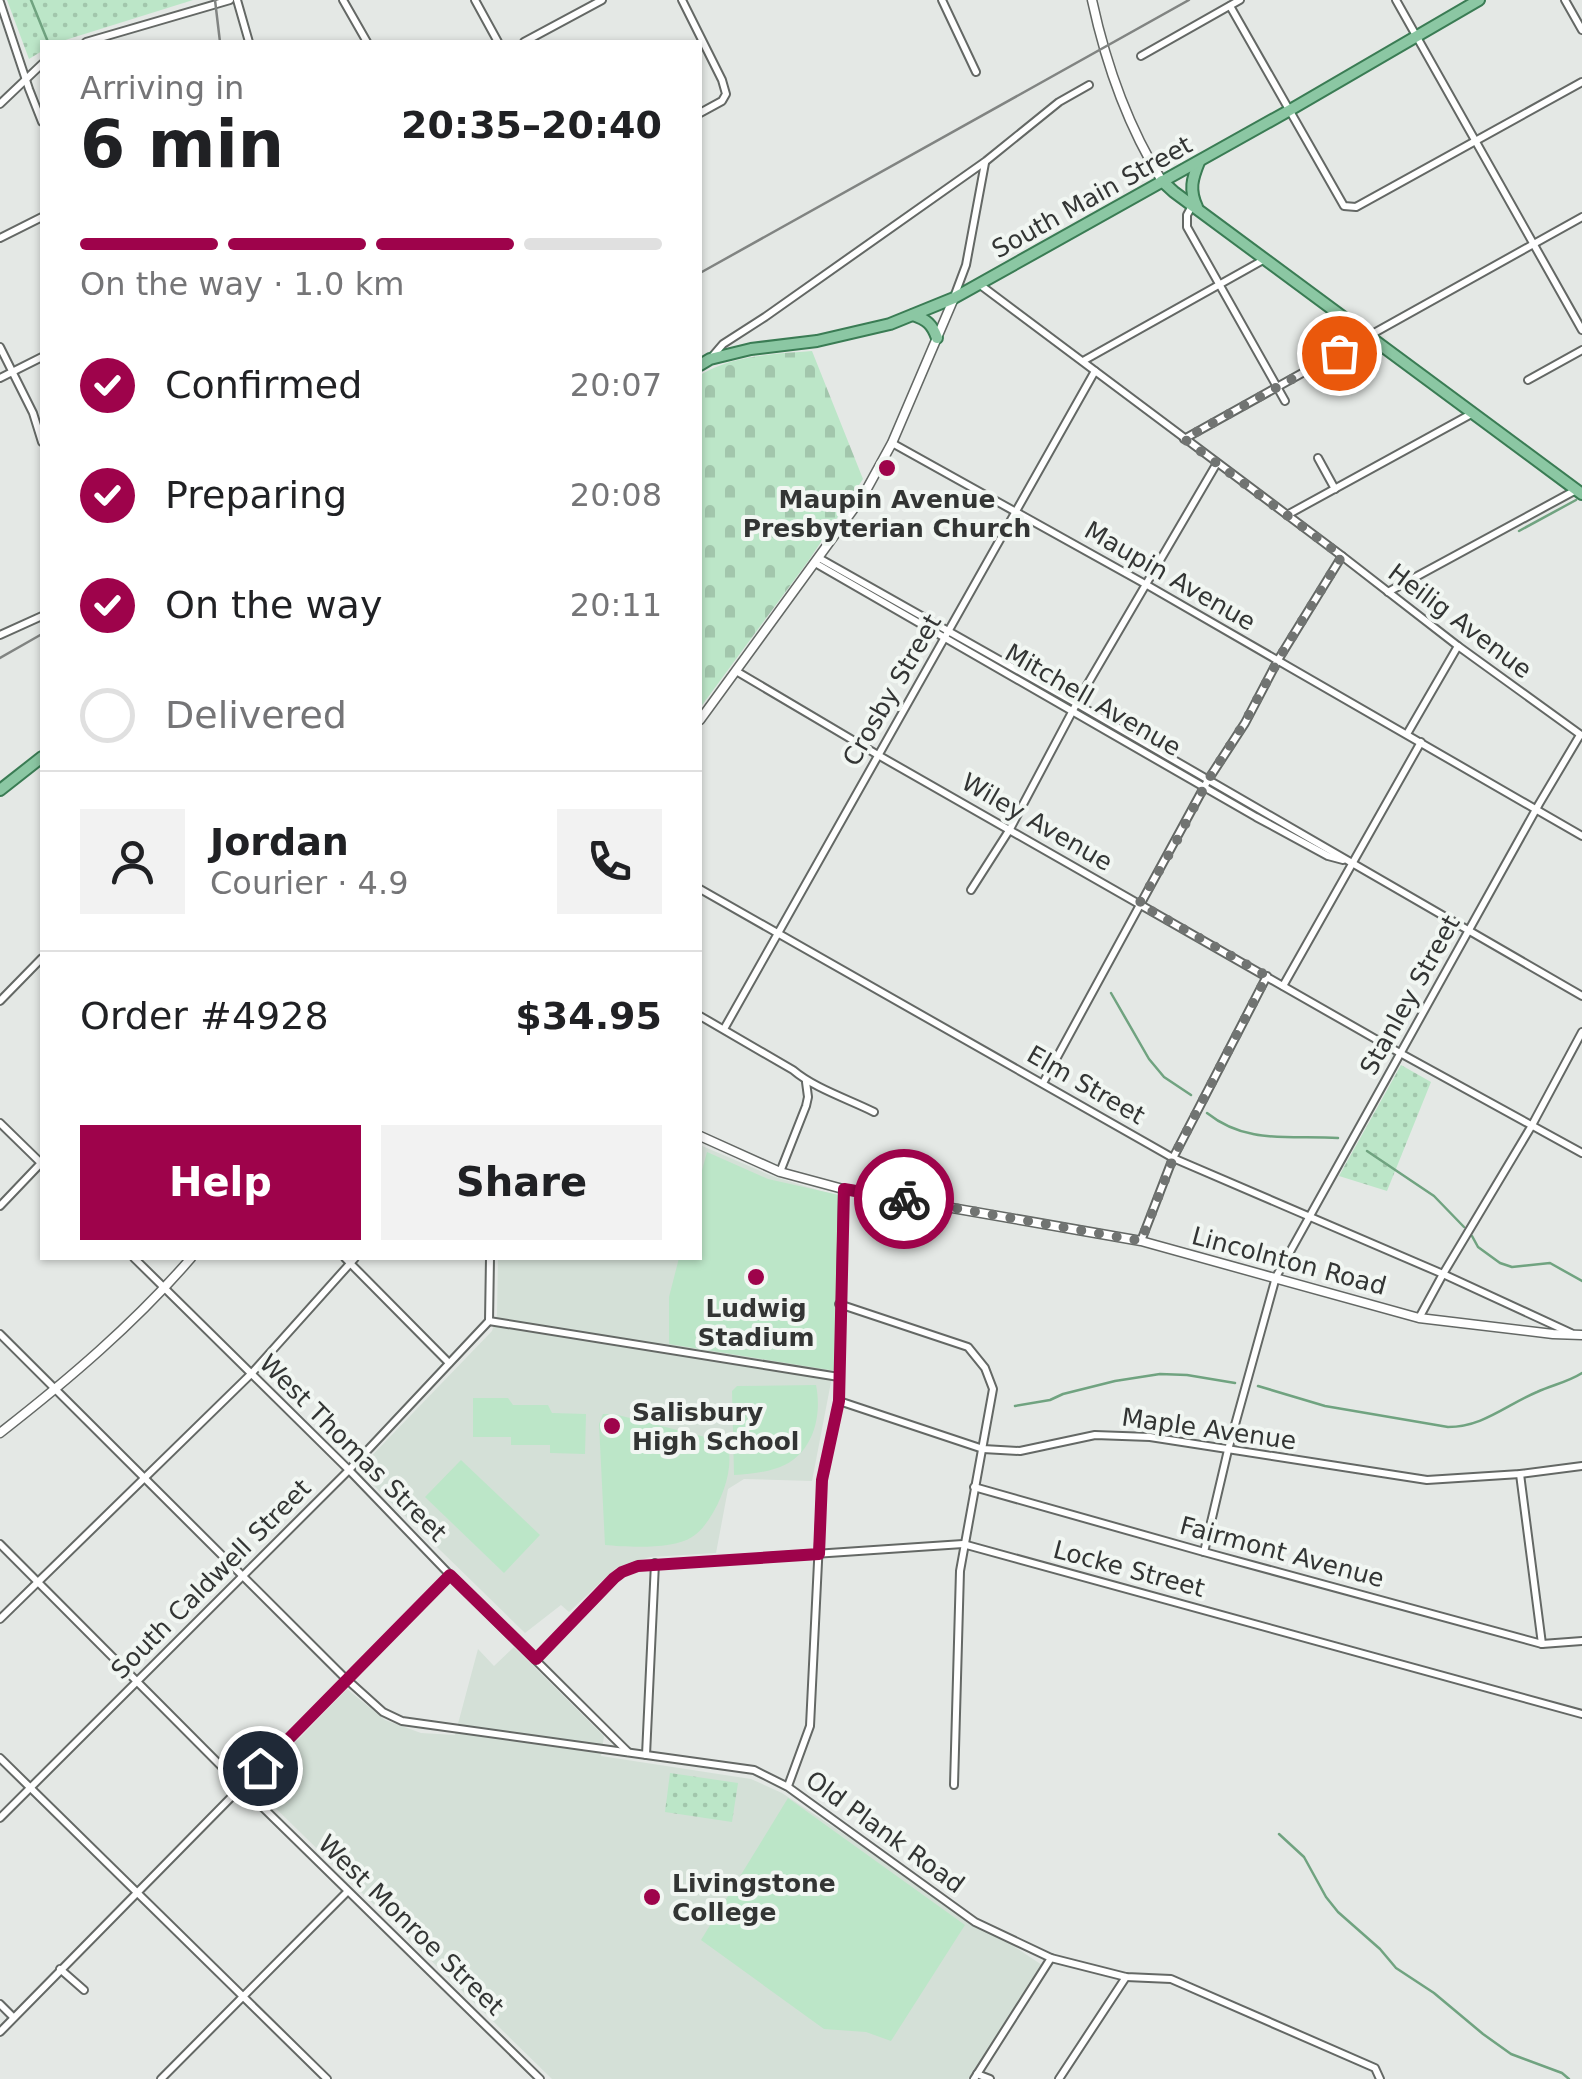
<!DOCTYPE html>
<meta charset="utf-8">
<style>
body{margin:0;font-family:"DejaVu Sans",sans-serif;background:#f2f2f2;color:#202124;height:100vh;display:flex;flex-direction:column;font-size:38px;white-space:nowrap}
*{box-sizing:border-box;margin:0}
p{font-size:32px;color:#757577}
.icon{flex:none;width:55px;height:55px;fill:none;stroke:currentColor;stroke-width:2;stroke-linecap:round;stroke-linejoin:round}
.map{position:relative;flex:1;overflow:hidden}
.drawer{position:absolute;left:40px;top:40px;width:662px;height:1220px;display:flex;flex-direction:column;background:#fff;border-radius:0px;box-shadow:0 2px 8px #0004}
.drawer>*{flex:none}
.pin{position:absolute;display:grid;place-items:center;width:85px;height:85px;color:#fff;margin:-42px;border:5px solid #fff;border-radius:50%;box-shadow:0 2px 10px #0007}
.courier{position:absolute;display:grid;place-items:center;width:100px;height:100px;margin:-50px;border:8px solid #9e034b;border-radius:50%;background:#fff;color:#222;box-shadow:0 2px 12px #0007}
.summary em{font-style:normal;font-weight:700}
.summary div{display:flex;flex-direction:column-reverse}
.summary{display:flex;align-items:center;justify-content:space-between;height:170px;padding:0 40px}
h1{font-size:65px;font-weight:700;line-height:75px}
.bar{display:grid;grid-template-columns:repeat(4,1fr);gap:15px 10px;align-content:center;height:120px;padding:0 40px}
.bar i{height:12px;border-radius:8px;background:#e0e0e0}
.bar .active{background:#9e034b}
.bar p{grid-column:span 4}
.line{display:flex;align-items:center;gap:25px;padding:0 40px;border-top:2px solid #e0e0e0}
.line div{flex:1}
.round{display:grid;place-items:center;flex:none;width:105px;height:105px;border-radius:0px;background:#f2f2f2}
ol{padding:0 40px;list-style:none}
li{display:flex;align-items:center;gap:30px;height:110px}
li p{margin-inline-start:auto}
li .icon{padding:10px;border-radius:50%;background:#9e034b;color:#fff;stroke-width:4}
li:last-child{color:#757577}
li i{width:55px;height:55px;border:5px solid #e0e0e0;border-radius:50%}
.primary-button{display:flex;gap:20px;margin-top:auto;padding:20px 40px}
.primary-button a{flex:1;height:115px;border-radius:0px;background:#9e034b;color:#fff;font-size:40px;font-weight:700;line-height:115px;text-align:center}
.primary-button a+a{background:#f2f2f2;color:#202124}
.map>svg:first-child{display:block}
.built{fill:#d4e0d7}
.grass{fill:#bce6c8}
.cemetery{fill:url(#cemetery-stones)}
.park{fill:url(#park-dots)}
.lines{fill:none;stroke-linecap:round;stroke-linejoin:round}
.stream{stroke:#70a380;stroke-width:2.5}
.minor-casing{stroke:#646865;stroke-width:10}
.tertiary-casing{stroke:#646865;stroke-width:11}
.primary-casing{stroke:#3a7c54;stroke-width:14}
.minor{stroke:#fff;stroke-width:6}
.tertiary{stroke:#fff;stroke-width:8}
.primary{stroke:#8bc7a3;stroke-width:10}
.rail{stroke:#818482;stroke-width:2.5}
.done{stroke:#717472;stroke-width:10;stroke-dasharray:0 18}
.route{stroke:#9e034b;stroke-width:12}
.poi-dot{fill:#9e034b;stroke:#f1f6f2;stroke-width:4}
.labels{text-anchor:middle;dominant-baseline:central;stroke-width:8;stroke-linejoin:round;paint-order:stroke}
.street-label{font-size:25px;fill:#333534;stroke:#f1f6f2}
.poi-label{font-size:25px;font-weight:bold;fill:#333534;stroke:#f1f6f2}
</style>
<div class="map">
<svg width="1582" height="2079" viewBox="0 0 1582 2079">
<defs>
<pattern id="cemetery-stones" width="16" height="16" patternUnits="userSpaceOnUse" patternTransform="scale(2.5)"><rect width="16" height="16" fill="#bce6c8"/><path d="M2 7V4a2 2 0 0 1 4 0v3zM10 15v-3a2 2 0 0 1 4 0v3z" fill="#a2c6ac"/></pattern>
<pattern id="park-dots" width="8" height="8" patternUnits="userSpaceOnUse" patternTransform="scale(2.5)"><rect width="8" height="8" fill="#bce6c8"/><path d="M2 2h.1M6 6h.1" fill="none" stroke="#a2c6ac" stroke-width="1.8" stroke-linecap="round"/></pattern>
</defs>
<rect width="100%" height="100%" fill="#e4e8e5"/>
<g class="built">
<path d="M 700,1145 L 772,1176 L 834,1195 L 824,1351 L 831,1382 L 812,1481 L 744,1479 L 728,1489 L 716,1553 L 650,1557 L 616,1568 L 569,1612 L 561,1605 L 525,1633 L 358,1470 L 492,1331 L 497,1315 L 498,1258 L 700,1258 Z"/>
<path d="M 514,1647 L 604,1736 L 601,1756 L 751,1779 L 782,1793 L 1045,1967 L 968,2079 L 552,2079 L 253,1786 L 347,1689 L 385,1720 L 421,1733 L 455,1735 L 478,1649 L 494,1666 Z"/>
</g>
<g class="grass">
<path d="M 707,1152 L 768,1179 L 839,1195 L 836,1371 L 669,1344 L 669,1297 L 679,1258 L 700,1258 L 700,1178 Z"/>
<path d="M 816,1385 C 823,1419 811,1459 774,1469 C 761,1473 748,1474 734,1475 L 732,1391 L 737,1386 Z"/>
<path d="M 473,1398 L 508,1398 L 513,1405 L 548,1405 L 552,1413 L 586,1414 L 585,1454 L 550,1453 L 550,1445 L 511,1445 L 511,1437 L 473,1437 Z"/>
<path d="M 603,1414 L 614,1414 L 729,1443 C 729,1451 730,1459 729,1467 C 727,1489 711,1525 692,1537 C 672,1550 627,1547 605,1545 L 599,1424 Z"/>
<path d="M 461,1460 L 540,1535 L 504,1573 L 425,1497 Z"/>
<path d="M 788,1798 L 965,1925 L 891,2041 L 866,2032 L 824,2029 L 701,1940 Z"/>
</g>
<path class="cemetery" d="M 812,351 L 863,479 L 809,560 L 700,708 L 700,375 C 733,355 774,354 812,351 Z"/>
<g class="park">
<path d="M 7,0 L 193,0 L 59,42 L 42,42 L 42,51 L 29,59 Z"/>
<path d="M 1401,1065 L 1431,1082 L 1387,1191 L 1339,1176 Z"/>
<path d="M 670,1773 L 738,1783 L 732,1822 L 665,1812 Z"/>
</g>
<g class="lines">
<g class="stream">
<path d="M 31,0 L 48,42"/>
<path d="M 1519,531 L 1576,500"/>
<path d="M 1111,993 L 1149,1059 L 1164,1077 L 1191,1095"/>
<path d="M 1207,1113 C 1247,1145 1290,1135 1338,1138"/>
<path d="M 1367,1151 L 1434,1196 L 1464,1227"/>
<path d="M 1472,1236 L 1478,1247 L 1500,1263 L 1512,1267 L 1550,1263 L 1582,1281"/>
<path d="M 1258,1386 L 1325,1406 L 1448,1427 C 1483,1427 1506,1405 1537,1392 C 1552,1385 1568,1382 1582,1373"/>
<path d="M 1015,1406 L 1050,1400 L 1063,1394 L 1115,1381 L 1160,1374 L 1187,1375 L 1235,1383"/>
<path d="M 1279,1834 L 1304,1857 L 1326,1897 L 1338,1912 L 1380,1949 L 1396,1968 L 1434,1993 L 1483,2034 L 1511,2054 L 1562,2073 L 1569,2079"/>
</g>
<g class="minor-casing">
<g id="minor">
<path d="M 237,0 L 249,42"/>
<path d="M 343,0 L 367,42"/>
<path d="M 475,0 L 498,42"/>
<path d="M 682,0 L 722,80 L 726,94 L 722,101 L 700,113"/>
<path d="M 942,0 L 976,72"/>
<path d="M 1396,0 L 1582,330"/>
<path d="M 1565,0 L 1582,30"/>
<path d="M 0,2 L 29,89 L 42,122"/>
<path d="M 1230,6 L 1344,206 L 1356,207 L 1582,82"/>
<path d="M 86,42 L 230,0"/>
<path d="M 524,42 L 602,0"/>
<path d="M 1141,56 L 1240,0"/>
<path d="M 0,104 L 42,64"/>
<path d="M 1192,206 L 1187,215 L 1187,227 L 1285,401"/>
<path d="M 0,238 L 42,217"/>
<path d="M 979,284 L 1342,556 L 1458,646 L 1581,735"/>
<path d="M 954,297 L 966,265 L 985,163"/>
<path d="M 0,347 L 33,413 L 42,442"/>
<path d="M 711,358 L 723,344 L 765,317 L 986,161 L 1059,102 L 1089,85"/>
<path d="M 1083,361 L 1265,259"/>
<path d="M 0,378 L 42,357"/>
<path d="M 1528,380 L 1582,350"/>
<path d="M 1184,439 L 1582,217"/>
<path d="M 892,443 L 1147,585 L 1582,836"/>
<path d="M 1318,458 L 1335,489"/>
<path d="M 1287,515 L 1473,413"/>
<path d="M 819,558 L 1072,701 L 1582,996"/>
<path d="M 815,563 L 1256,817 L 1328,856 L 1343,860"/>
<path d="M 1388,592 L 1576,490"/>
<path d="M 0,635 L 42,616"/>
<path d="M 736,671 L 878,755 L 1400,1053 L 1582,1153"/>
<path d="M 1407,734 L 1458,646"/>
<path d="M 700,889 L 1173,1158 L 1443,1274 L 1571,1333"/>
<path d="M 971,890 L 1010,829 L 1080,697 L 1217,463"/>
<path d="M 1283,986 L 1421,742"/>
<path d="M 0,1001 L 42,958"/>
<path d="M 700,1016 L 793,1070 C 814,1088 848,1099 874,1112"/>
<path d="M 724,1029 L 1095,371"/>
<path d="M 1043,1083 L 1208,780 L 1245,723 L 1278,660 L 1342,556"/>
<path d="M 0,1123 L 42,1164"/>
<path d="M 780,1172 L 806,1106 L 808,1097 L 806,1082"/>
<path d="M 0,1206 L 42,1162"/>
<path d="M 1141,1241 L 1173,1158 L 1267,976"/>
<path d="M 134,1258 L 349,1470 L 450,1575 L 628,1752"/>
<path d="M 345,1258 L 449,1363"/>
<path d="M 839,1304 L 968,1347 L 985,1368 L 993,1389 L 960,1571 L 954,1785"/>
<path d="M 1419,1318 L 1443,1274 L 1531,1127 L 1582,1032"/>
<path d="M 489,1321 L 839,1377"/>
<path d="M 489,1321 L 490,1258"/>
<path d="M 0,1334 L 343,1676 L 383,1712 L 402,1721 L 754,1770 L 788,1787 L 975,1922 L 1051,1958 L 1126,1977 L 1171,1979 L 1375,2068 L 1380,2079"/>
<path d="M 839,1401 L 983,1449 L 1020,1451 L 1095,1435 L 1150,1437 L 1427,1480 L 1520,1474 L 1582,1466"/>
<path d="M 1520,1474 L 1542,1644"/>
<path d="M 974,1487 L 1204,1552 L 1542,1644 L 1582,1641"/>
<path d="M 0,1544 L 242,1787 L 540,2079"/>
<path d="M 1204,1552 L 1228,1450 L 1276,1277 L 1539,804 L 1580,735"/>
<path d="M 0,1619 L 251,1374 L 355,1258"/>
<path d="M 536,1659 L 614,1579 L 622,1572 L 637,1566 L 963,1544 L 1582,1714"/>
<path d="M 646,1755 L 655,1563"/>
<path d="M 0,1758 L 327,2079"/>
<path d="M 788,1786 L 810,1726 L 822,1480 L 839,1401 L 843,1189"/>
<path d="M 0,1818 L 349,1470 L 489,1321"/>
<path d="M 60,1969 L 84,1990"/>
<path d="M 0,2004 L 13,2017"/>
<path d="M 0,2032 L 450,1575"/>
<path d="M 977,2074 L 990,2079"/>
<path d="M 161,2079 L 347,1892"/>
<path d="M 974,2079 L 1051,1958"/>
<path d="M 1059,2079 L 1126,1977"/>
</g>
</g>
<g class="tertiary-casing">
<g id="tertiary">
<path d="M 1092,0 C 1106,65 1127,125 1162,181"/>
<path d="M 700,720 L 863,496 L 892,443 L 954,298"/>
<path d="M 700,1136 L 780,1172 L 843,1189 L 1141,1241 L 1419,1318 L 1553,1334 L 1582,1335"/>
<path d="M 0,1433 C 68,1380 135,1323 191,1258"/>
</g>
</g>
<g class="primary-casing">
<g id="primary">
<path d="M 1162,181 L 1174,192 L 1582,494"/>
<path d="M 1197,207 C 1189,190 1192,179 1199,162"/>
<path d="M 913,315 C 927,320 932,324 937,338"/>
<path d="M 700,365 L 710,359 L 751,349 L 817,341 L 890,324 L 954,298 L 1290,110 L 1479,0"/>
<path d="M 0,790 L 42,757"/>
</g>
</g>
<use href="#minor" class="minor"/>
<use href="#tertiary" class="tertiary"/>
<use href="#primary" class="primary"/>
<g class="rail">
<path d="M 215,0 L 220,42"/>
<path d="M 700,273 L 1189,0"/>
<path d="M 0,658 L 42,634"/>
</g>
</g>
<g class="lines">
<path class="done" d="M 904,1199 L 1141,1241 L 1175,1154 L 1267,976 L 1139,904 L 1174,846 L 1208,780 L 1245,722 L 1281,655 L 1342,556 L 1184,439 L 1339,353"/>
<path class="route" d="M 260,1768 L 450,1575 L 536,1659 L 614,1578 L 622,1572 L 638,1566 L 819,1554 L 822,1480 L 839,1401 L 844,1189 L 904,1199"/>
</g>
<g class="poi-dot">
<circle cx="887" cy="468" r="10"/>
<circle cx="756" cy="1277" r="10"/>
<circle cx="612" cy="1426" r="10"/>
<circle cx="652" cy="1897" r="10"/>
</g>
<g class="labels">
<g class="street-label">
<text transform="translate(1092 197) rotate(-29)">South Main Street</text>
<text transform="translate(1170 576) rotate(30)">Maupin Avenue</text>
<text transform="translate(1460 621) rotate(37)">Heilig Avenue</text>
<text transform="translate(892 690) rotate(-60)">Crosby Street</text>
<text transform="translate(1093 700) rotate(30)">Mitchell Avenue</text>
<text transform="translate(1037 822) rotate(30)">Wiley Avenue</text>
<text transform="translate(1410 995) rotate(-61)">Stanley Street</text>
<text transform="translate(1086 1085) rotate(30)">Elm Street</text>
<text transform="translate(1289 1261) rotate(15)">Lincolnton Road</text>
<text transform="translate(1209 1429) rotate(8)">Maple Avenue</text>
<text transform="translate(353 1448) rotate(45)">West Thomas Street</text>
<text transform="translate(1282 1552) rotate(15)">Fairmont Avenue</text>
<text transform="translate(1129 1569) rotate(15)">Locke Street</text>
<text transform="translate(211 1579) rotate(-45)">South Caldwell Street</text>
<text transform="translate(885 1832) rotate(36)">Old Plank Road</text>
<text transform="translate(411 1925) rotate(44)">West Monroe Street</text>
</g>
<g class="poi-label">
<text x="887" y="499">Maupin Avenue<tspan x="887" dy="29">Presbyterian Church</tspan></text>
<text x="756" y="1308">Ludwig<tspan x="756" dy="29">Stadium</tspan></text>
<text x="632" y="1412" text-anchor="start">Salisbury<tspan x="632" dy="29">High School</tspan></text>
<text x="672" y="1883" text-anchor="start">Livingstone<tspan x="672" dy="29">College</tspan></text>
</g>
</g>
</svg>
<div class="pin" style="left:1339px;top:353px;background:#ea580c"><svg class="icon" aria-label="bag" viewBox="0 0 24 24"><path d="M5 8h14l-1 12H6zM9 8a3 3 0 0 1 6 0"/></svg></div>
<div class="pin" style="left:260px;top:1768px;background:#1f2937"><svg class="icon" aria-label="home" viewBox="0 0 24 24"><path d="M3 11l9-7 9 7M6 9v11h12V9"/></svg></div>
<div class="courier" style="left:904px;top:1199px"><svg class="icon" aria-label="bike" viewBox="0 0 24 24"><circle cx="6" cy="16" r="4"/><circle cx="18" cy="16" r="4"/><path d="M6 16l4-8h5l3 8M10 8l3 8H6M13 5h3"/></svg></div>
<section class="drawer">
<div class="summary"><div><h1>6 min</h1><p>Arriving in</p></div><em>20:35–20:40</em></div>
<div class="bar"><i class="active"></i><i class="active"></i><i class="active"></i><i></i><p>On the way · 1.0 km</p></div>
<ol>
<li><svg class="icon" aria-label="check" viewBox="0 0 24 24"><path d="M5 12l5 5 9-10"/></svg>Confirmed<p>20:07</p></li>
<li><svg class="icon" aria-label="check" viewBox="0 0 24 24"><path d="M5 12l5 5 9-10"/></svg>Preparing<p>20:08</p></li>
<li><svg class="icon" aria-label="check" viewBox="0 0 24 24"><path d="M5 12l5 5 9-10"/></svg>On the way<p>20:11</p></li>
<li><i></i>Delivered</li>
</ol>
<div class="line" style="height:180px"><a class="round"><svg class="icon" aria-label="person" viewBox="0 0 24 24"><circle cx="12" cy="8" r="4"/><path d="M4 21q1-7 8-7t8 7"/></svg></a><div><b>Jordan</b><p>Courier · 4.9</p></div><a class="round"><svg class="icon" aria-label="phone" viewBox="0 0 24 24"><path d="M5 4h4l2 5-3 2q2 4 5 5l2-3 5 2v4C11 20 4 13 5 4z"/></svg></a></div>
<div class="line" style="height:130px"><div>Order #4928</div><b>$34.95</b></div>
<div class="primary-button"><a>Help</a><a>Share</a></div>
</section>
</div>
